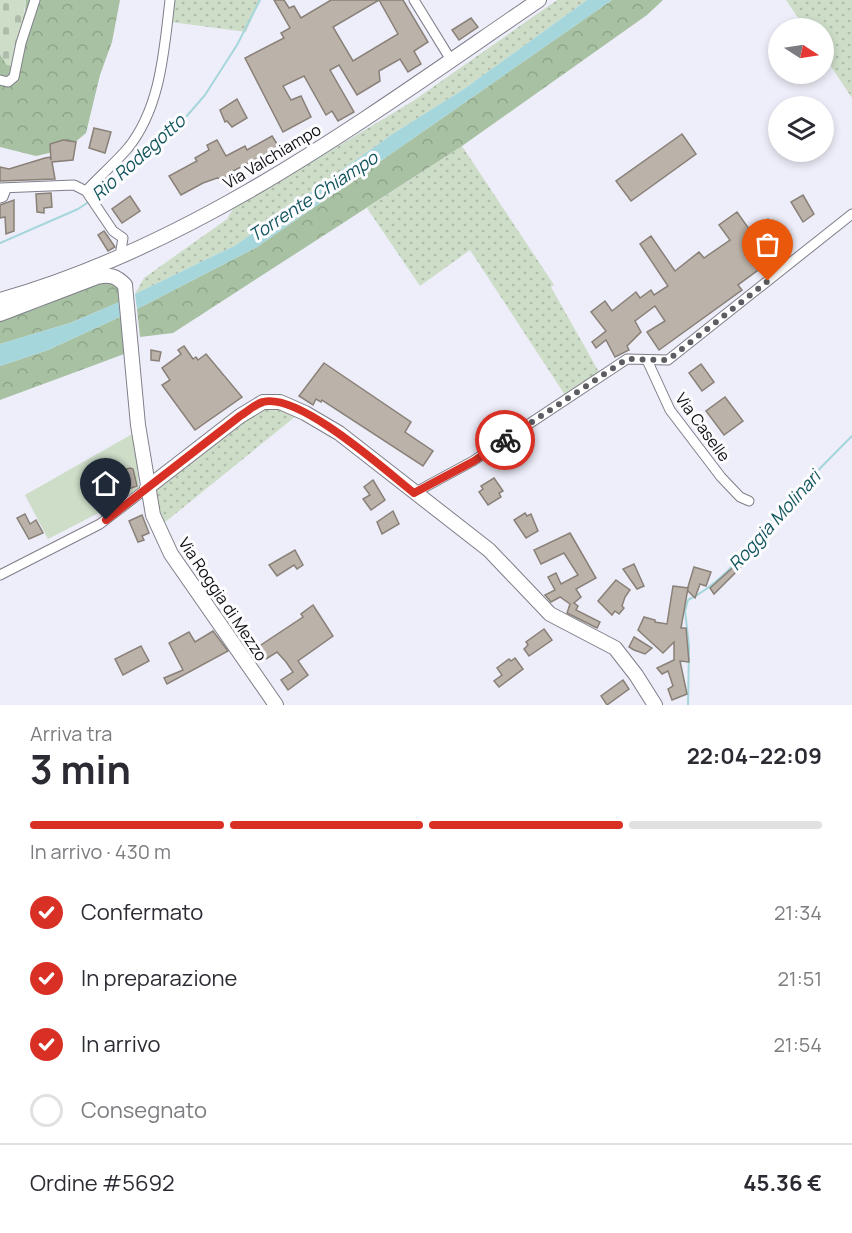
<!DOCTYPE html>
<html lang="it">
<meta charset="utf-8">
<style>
body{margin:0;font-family:Manrope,sans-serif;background:#f2f2f3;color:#2b2b33;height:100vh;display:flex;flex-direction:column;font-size:22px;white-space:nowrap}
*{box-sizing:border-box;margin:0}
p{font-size:20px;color:#7c7c81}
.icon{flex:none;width:33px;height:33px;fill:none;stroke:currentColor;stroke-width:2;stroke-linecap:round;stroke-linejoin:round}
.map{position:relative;height:705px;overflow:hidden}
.drawer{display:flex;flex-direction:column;background:#fff;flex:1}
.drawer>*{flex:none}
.needle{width:39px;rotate:102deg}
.controls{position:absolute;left:768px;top:18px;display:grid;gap:12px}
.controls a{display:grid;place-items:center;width:66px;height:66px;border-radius:50%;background:#fff;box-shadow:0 3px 9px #0003;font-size:30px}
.pin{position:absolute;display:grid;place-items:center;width:51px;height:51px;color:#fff;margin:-62px -26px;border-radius:50% 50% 50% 0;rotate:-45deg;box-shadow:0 0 6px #0007}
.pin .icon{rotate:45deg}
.courier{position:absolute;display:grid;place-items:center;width:60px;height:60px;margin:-30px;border:4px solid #d93025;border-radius:50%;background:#fff;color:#222;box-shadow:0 2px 8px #0007}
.headline em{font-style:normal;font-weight:700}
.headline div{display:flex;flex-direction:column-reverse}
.headline{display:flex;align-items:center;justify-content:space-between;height:102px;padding:0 30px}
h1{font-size:39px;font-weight:700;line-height:45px}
.bar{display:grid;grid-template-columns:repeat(4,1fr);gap:9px 6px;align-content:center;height:72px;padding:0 30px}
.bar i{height:8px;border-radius:4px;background:#e1e1e2}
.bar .on{background:#d93025}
.bar p{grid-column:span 4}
.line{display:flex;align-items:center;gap:15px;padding:0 30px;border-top:2px solid #e1e1e2}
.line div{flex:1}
ol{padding:0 30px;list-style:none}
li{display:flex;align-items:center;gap:18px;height:66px}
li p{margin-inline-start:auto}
li .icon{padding:6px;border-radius:50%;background:#d93025;color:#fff;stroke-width:4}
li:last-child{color:#7c7c81}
li i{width:33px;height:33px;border:3px solid #e1e1e2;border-radius:50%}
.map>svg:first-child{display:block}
.grass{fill:url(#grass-dots)}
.forest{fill:url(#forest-crowns)}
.cemetery{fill:url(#cemetery-stones)}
.green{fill:#cdddc8}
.water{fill:#a5d6db}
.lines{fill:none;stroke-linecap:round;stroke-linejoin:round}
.stream{stroke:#a5d6db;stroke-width:2}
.building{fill:#bbb2a9;stroke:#898078;stroke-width:1.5;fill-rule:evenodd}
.street-casing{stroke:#7f7f8a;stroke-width:11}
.secondary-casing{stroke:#7f7f8a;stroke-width:16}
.street{stroke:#fff;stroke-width:9}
.secondary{stroke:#fff;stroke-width:14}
.done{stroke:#5c5c63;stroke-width:6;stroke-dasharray:0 10.8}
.route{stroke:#d93025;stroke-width:8}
.labels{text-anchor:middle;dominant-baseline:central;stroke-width:6;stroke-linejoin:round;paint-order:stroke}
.street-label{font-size:16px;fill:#0e0e12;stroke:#fcfcff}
.water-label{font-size:18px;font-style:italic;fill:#11555c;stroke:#fcfcff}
</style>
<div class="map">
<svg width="852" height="705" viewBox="0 0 852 705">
<defs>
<pattern id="grass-dots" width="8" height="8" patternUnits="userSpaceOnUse" patternTransform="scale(1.5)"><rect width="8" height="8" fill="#cdddc8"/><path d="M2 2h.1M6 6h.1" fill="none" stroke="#afbcab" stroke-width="1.8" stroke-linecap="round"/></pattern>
<pattern id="forest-crowns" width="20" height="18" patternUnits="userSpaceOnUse" patternTransform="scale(1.5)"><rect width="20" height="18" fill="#a8c1a2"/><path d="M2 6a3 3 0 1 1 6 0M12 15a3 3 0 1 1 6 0" fill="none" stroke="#8fa58a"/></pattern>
<pattern id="cemetery-stones" width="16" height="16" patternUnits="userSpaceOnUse" patternTransform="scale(1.5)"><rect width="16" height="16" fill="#cdddc8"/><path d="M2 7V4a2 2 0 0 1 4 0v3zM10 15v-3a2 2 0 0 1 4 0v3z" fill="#afbcab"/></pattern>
</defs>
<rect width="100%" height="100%" fill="#eeeefa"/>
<g class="grass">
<path d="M 171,0 L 260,0 L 246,32 L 171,22 Z"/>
<path d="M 557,0 L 587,0 L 464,89 L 394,133 L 236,245 L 135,294 L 144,278 L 227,219 L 235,205 L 262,192 L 413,101 Z"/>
<path d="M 786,0 L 852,0 L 852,98 L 824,56 L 824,28 L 805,28 Z"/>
<path d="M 462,146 L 554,285 L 551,287 L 599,372 L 565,395 L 470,250 L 420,286 L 367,208 Z"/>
<path d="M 279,408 L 296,416 L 164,523 L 154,490 L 258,409 Z"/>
</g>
<g class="forest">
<path d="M 26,0 L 120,0 L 112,42 L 100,75 L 86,133 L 67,149 L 36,156 L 0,147 L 0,54 L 7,65 L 25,11 Z"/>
<path d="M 612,0 L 663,0 L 647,15 L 462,146 L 173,333 L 140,337 L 137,309 L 257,247 Z"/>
<path d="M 100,280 L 113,282 L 122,292 L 122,301 L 70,323 L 0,344 L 0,321 L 41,307 Z"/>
<path d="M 124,315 L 127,353 L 0,400 L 0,366 L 48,350 Z"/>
</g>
<path class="cemetery" d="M 0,0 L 26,0 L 15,67 L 7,65 L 0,54 Z"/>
<path class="green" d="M 134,433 L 139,487 L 116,504 L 48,539 L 25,495 Z"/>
<g class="water">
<path d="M 587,0 L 612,0 L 257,247 L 137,309 L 135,294 L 236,245 L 394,133 L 464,89 Z"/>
<path d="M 122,301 L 124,315 L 48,350 L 0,366 L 0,344 L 70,323 Z"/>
</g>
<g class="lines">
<g class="stream">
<path d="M 94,198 L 179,125 L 205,95 L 237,45 L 260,0"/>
<path d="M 0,243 L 78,209 L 90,201"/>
<path d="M 688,705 L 689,645 L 685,611 L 688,600 C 723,583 744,552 768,524 C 795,493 823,465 852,436"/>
</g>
</g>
<g class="building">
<path d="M 274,0 L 284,0 L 289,8 L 294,6 L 301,18 L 331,0 L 403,0 L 428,42 L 414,51 L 421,64 L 408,72 L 400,59 L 379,71 L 380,81 L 357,95 L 339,65 L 330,70 L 354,112 L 338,121 L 332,111 L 326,115 L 304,76 L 283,86 L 291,100 L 301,96 L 311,117 L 283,132 L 245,58 L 284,38 L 281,33 L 290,28 ZM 379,0 L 398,34 L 353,61 L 333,27 Z"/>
<path d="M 471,18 L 478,27 L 459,40 L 452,30 Z"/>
<path d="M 237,99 L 247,118 L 232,127 L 227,121 L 225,122 L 220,110 Z"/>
<path d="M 94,128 L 111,132 L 105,153 L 89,148 Z"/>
<path d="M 682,134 L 696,154 L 631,201 L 616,181 Z"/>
<path d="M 272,136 L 279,147 L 233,171 L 224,179 L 217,178 L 203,183 L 181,195 L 169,176 L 197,161 L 195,158 L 209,150 L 207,145 L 217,140 L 226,156 L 245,146 L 247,150 Z"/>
<path d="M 63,140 L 76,142 L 73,160 L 52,162 L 55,179 L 0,181 L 0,167 L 9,169 L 45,158 L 50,157 L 51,160 L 50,144 Z"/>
<path d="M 51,193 L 52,207 L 44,208 L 44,213 L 37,212 L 36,194 Z"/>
<path d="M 803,195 L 814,214 L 803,222 L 791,202 Z"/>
<path d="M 130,196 L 140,211 L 122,223 L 112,209 Z"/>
<path d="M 14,200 L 14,231 L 6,234 L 5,217 L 0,218 L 0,205 Z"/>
<path d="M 737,212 L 751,232 L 768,219 L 788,248 L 738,285 L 742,290 L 659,350 L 647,332 L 665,321 L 655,306 L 635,321 L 641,332 L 627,346 L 629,350 L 615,357 L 606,340 L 596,348 L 592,342 L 606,331 L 591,312 L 605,301 L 612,311 L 636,292 L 640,298 L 651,290 L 654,295 L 668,286 L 640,244 L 651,236 L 675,271 L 699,252 L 704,258 L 730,240 L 719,225 Z"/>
<path d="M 104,231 L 115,247 L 108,251 L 98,235 Z"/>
<path d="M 184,346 L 193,359 L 196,357 L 198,360 L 206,354 L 242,397 L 195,430 L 162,385 L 170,380 L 162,368 L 181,354 L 178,350 Z"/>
<path d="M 151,350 L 161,352 L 159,361 L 151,360 Z"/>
<path d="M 324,363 L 411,422 L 405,432 L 433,451 L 423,466 L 322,400 L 321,402 L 316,399 L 313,405 L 299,396 Z"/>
<path d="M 701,364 L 714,382 L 702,391 L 689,373 Z"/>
<path d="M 725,397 L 743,421 L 724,435 L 706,411 Z"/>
<path d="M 130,468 L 133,469 L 137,486 L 128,489 L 123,470 Z"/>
<path d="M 494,478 L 503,491 L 499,493 L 501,497 L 488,505 L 479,492 L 483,489 L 481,486 Z"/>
<path d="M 373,480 L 385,500 L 371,510 L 363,499 L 370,495 L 364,487 Z"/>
<path d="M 393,511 L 399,524 L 382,534 L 377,522 Z"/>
<path d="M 525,513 L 527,516 L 531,514 L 538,531 L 526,538 L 514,520 Z"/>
<path d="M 25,514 L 30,524 L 36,520 L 43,533 L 29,539 L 17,518 Z"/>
<path d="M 142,515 L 149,533 L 142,536 L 144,540 L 138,542 L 129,521 Z"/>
<path d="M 570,533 L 596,578 L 576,589 L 581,597 L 574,603 L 578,606 L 576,610 L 600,622 L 597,628 L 567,613 L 570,604 L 560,597 L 551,602 L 545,595 L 555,590 L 548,577 L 556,573 L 561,584 L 578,575 L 564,553 L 541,564 L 534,550 Z"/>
<path d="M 295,550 L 303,565 L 297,569 L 294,565 L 277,576 L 269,565 Z"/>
<path d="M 739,562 L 743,565 L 714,594 L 710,588 Z"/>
<path d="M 634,564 L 644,586 L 637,589 L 623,569 Z"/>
<path d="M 694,567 L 711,572 L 706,586 L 700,584 L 695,598 L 687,590 Z"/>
<path d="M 616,580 L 630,590 L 625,597 L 622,606 L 624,608 L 619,614 L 615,611 L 612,615 L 598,601 Z"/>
<path d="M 673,586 L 688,588 L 681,628 L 686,628 L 689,662 L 680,661 L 687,694 L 672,700 L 668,689 L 673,686 L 668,671 L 662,674 L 657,668 L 674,660 L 674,642 L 663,653 L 638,630 L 644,617 L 655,620 L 655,622 L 667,624 Z"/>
<path d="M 313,605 L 333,636 L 298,661 L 308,675 L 288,690 L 281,680 L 293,672 L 286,662 L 277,652 L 266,659 L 258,647 L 303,617 L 301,614 Z"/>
<path d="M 544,629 L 552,640 L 529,656 L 524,649 L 528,645 L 526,642 Z"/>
<path d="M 213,631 L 228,651 L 167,684 L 164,678 L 183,670 L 169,643 L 189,632 L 195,642 Z"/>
<path d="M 634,637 L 652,648 L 645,654 L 634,650 L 629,647 Z"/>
<path d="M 141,646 L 149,661 L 123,675 L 115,659 Z"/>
<path d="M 515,658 L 523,669 L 499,687 L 494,681 L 502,675 L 497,668 L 509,659 L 511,661 Z"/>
<path d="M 623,680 L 629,689 L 607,705 L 601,696 Z"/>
</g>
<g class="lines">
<g class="street-casing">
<g id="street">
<path d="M 414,0 L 451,60"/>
<path d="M 0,80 L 8,82 L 14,77 L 21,43 L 35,0"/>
<path d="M 0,188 L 74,185 L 86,191 L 113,231 L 123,238 L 120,256"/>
<path d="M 86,191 C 99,177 115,163 128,148 C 161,107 164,50 170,0"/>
<path d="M 0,198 L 3,197 L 6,189"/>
<path d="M 647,360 L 670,410 L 721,477 L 740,497 L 749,501"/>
<path d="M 414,493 L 473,461 L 627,359 L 668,360 L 852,214"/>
<path d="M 0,575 L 100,524 L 147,488"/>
</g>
</g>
<g class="secondary-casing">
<g id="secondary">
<path d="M 0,300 C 199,244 370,115 539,0"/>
<path d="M 0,314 L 97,277 C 110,274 116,276 125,285 L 138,425 L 153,515 L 171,554 L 276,705"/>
<path d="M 147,488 L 240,416 L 263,402 L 280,402 L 305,413 L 339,433 L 489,550 L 550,614 L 615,648 L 636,675 L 655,705"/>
</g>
</g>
<use href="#street" class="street"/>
<use href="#secondary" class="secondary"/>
</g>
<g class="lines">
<path class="done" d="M 505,440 L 627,359 L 668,360 L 768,281"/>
<path class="route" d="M 106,520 L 240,416 C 247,412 255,404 263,402 C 299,392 386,471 414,493 L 474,461 L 505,440"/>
</g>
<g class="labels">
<g class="street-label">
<text transform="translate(272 156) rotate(-31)">Via Valchiampo</text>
<text transform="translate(703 427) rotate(54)">Via Caselle</text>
<text transform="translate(223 599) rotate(56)">Via Roggia di Mezzo</text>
</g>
<g class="water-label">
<text transform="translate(138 157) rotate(-42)">Rio Rodegotto</text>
<text transform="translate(313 196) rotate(-33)">Torrente Chiampo</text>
<text transform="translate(774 520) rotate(-48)">Roggia Molinari</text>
</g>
</g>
</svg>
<div class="controls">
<a><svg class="needle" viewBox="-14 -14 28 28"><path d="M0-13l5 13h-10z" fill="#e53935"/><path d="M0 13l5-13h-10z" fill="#7c7c81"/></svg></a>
<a><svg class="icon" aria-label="layers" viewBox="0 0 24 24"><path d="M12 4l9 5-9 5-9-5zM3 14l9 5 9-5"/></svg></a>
</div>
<div class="pin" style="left:768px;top:281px;background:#ea580c"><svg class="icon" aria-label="bag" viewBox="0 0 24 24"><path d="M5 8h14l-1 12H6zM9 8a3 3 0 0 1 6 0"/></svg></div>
<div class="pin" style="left:106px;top:520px;background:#1f2937"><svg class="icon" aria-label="home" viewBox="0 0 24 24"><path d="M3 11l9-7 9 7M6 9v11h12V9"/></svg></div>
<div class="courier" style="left:505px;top:440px"><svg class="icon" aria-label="bike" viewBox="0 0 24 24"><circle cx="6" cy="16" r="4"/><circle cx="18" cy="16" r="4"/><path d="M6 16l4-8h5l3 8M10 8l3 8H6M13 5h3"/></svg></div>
</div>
<section class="drawer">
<div class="headline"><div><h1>3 min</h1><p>Arriva tra</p></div><em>22:04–22:09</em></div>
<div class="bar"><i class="on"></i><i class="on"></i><i class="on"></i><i></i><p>In arrivo · 430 m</p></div>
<ol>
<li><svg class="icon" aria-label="check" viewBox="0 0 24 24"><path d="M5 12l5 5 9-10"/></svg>Confermato<p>21:34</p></li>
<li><svg class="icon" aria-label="check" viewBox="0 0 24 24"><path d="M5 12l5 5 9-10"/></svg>In preparazione<p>21:51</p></li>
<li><svg class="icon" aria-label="check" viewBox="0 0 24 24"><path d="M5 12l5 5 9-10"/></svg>In arrivo<p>21:54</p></li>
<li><i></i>Consegnato</li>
</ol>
<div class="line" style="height:78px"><div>Ordine #5692</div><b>45.36 €</b></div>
</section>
